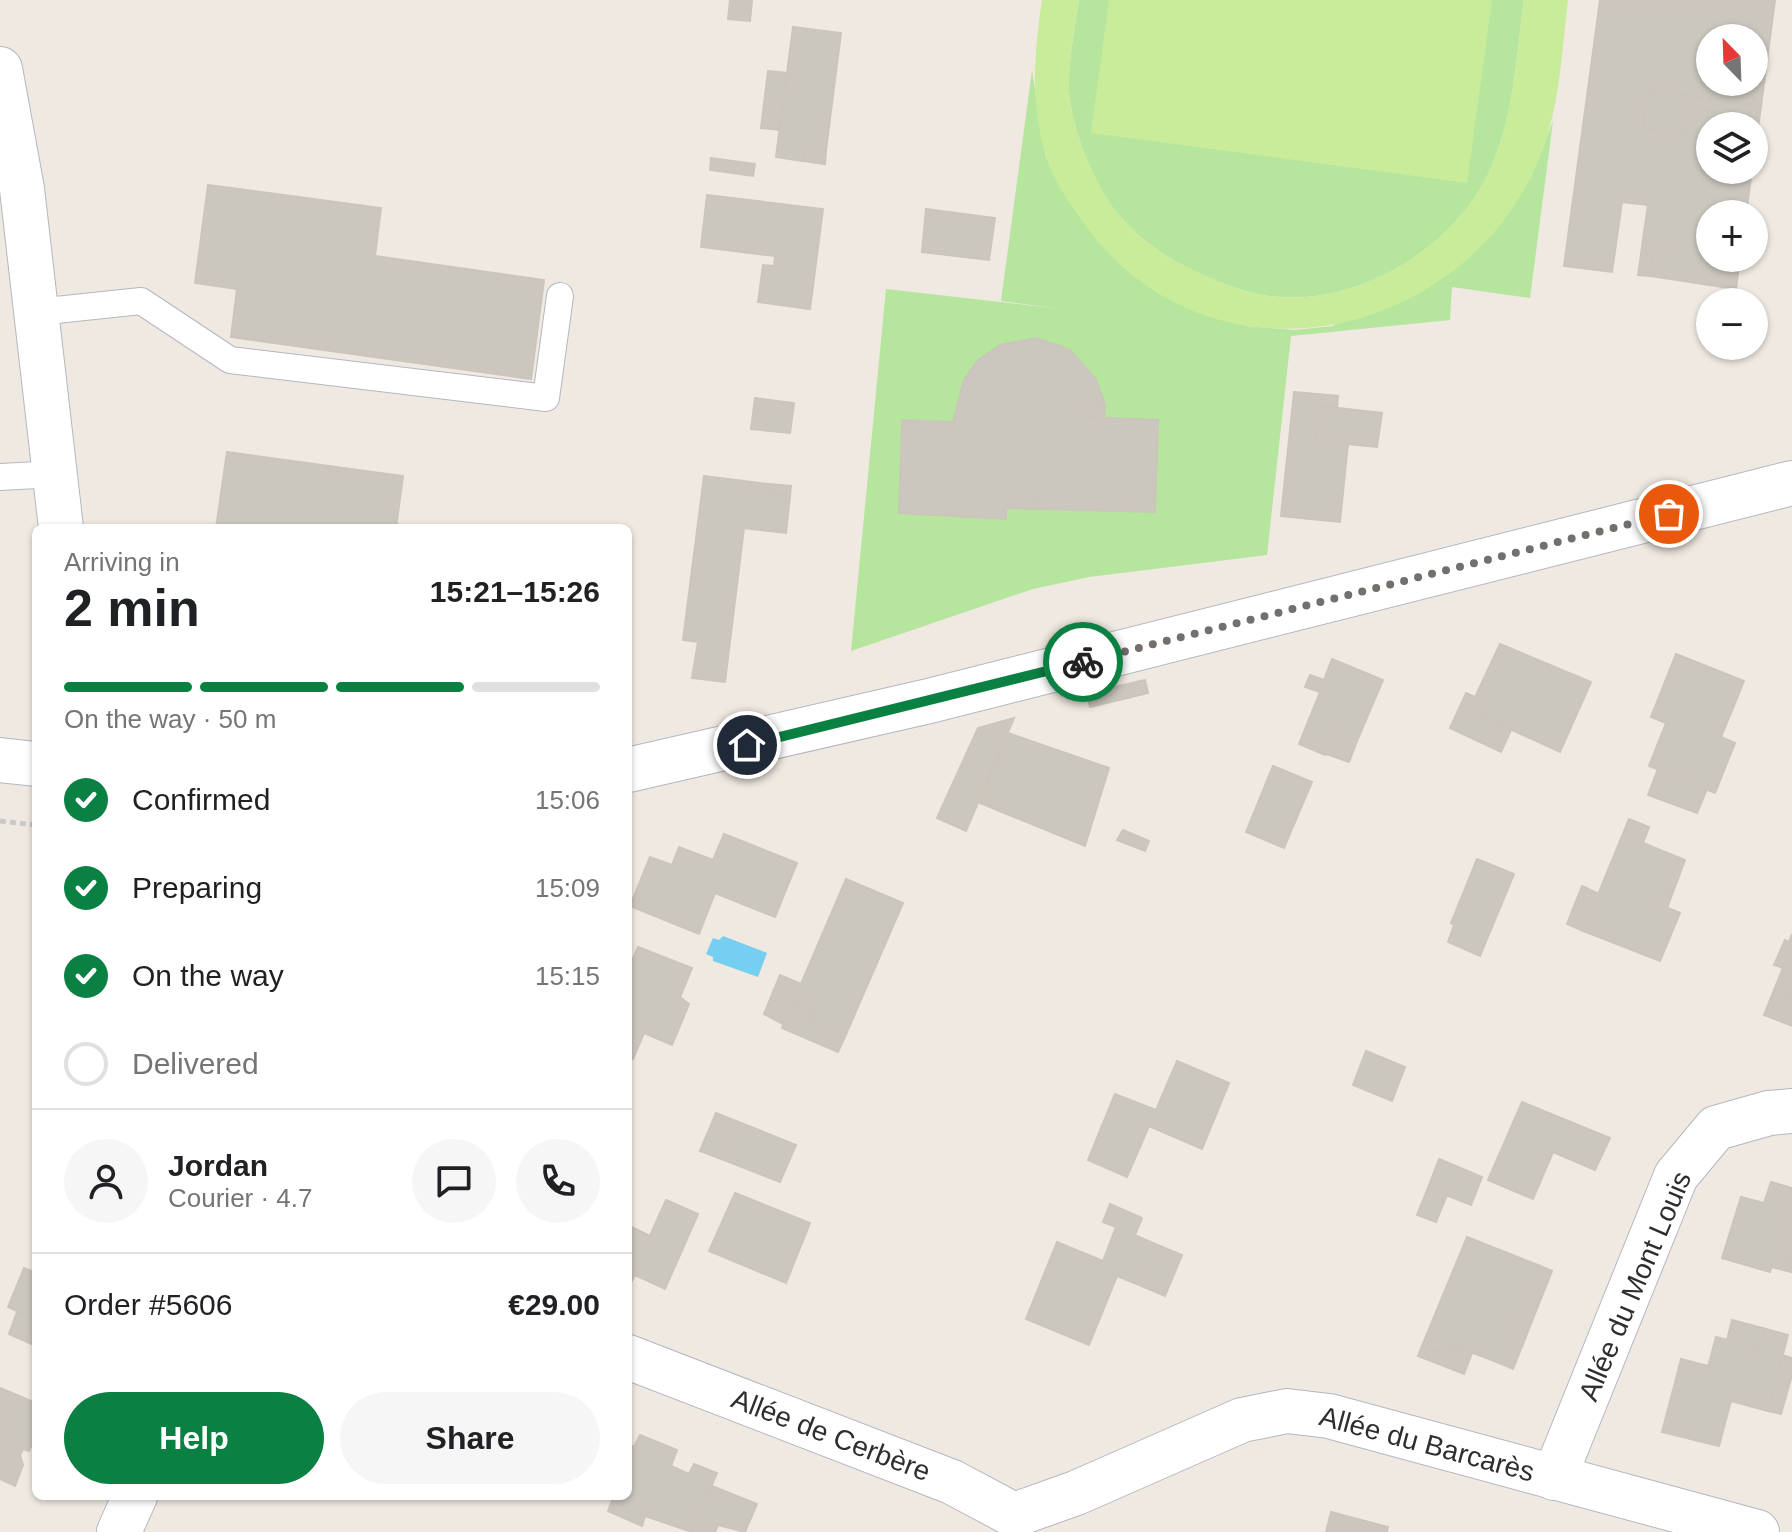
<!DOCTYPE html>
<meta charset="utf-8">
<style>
body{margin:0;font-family:Helvetica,sans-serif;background:#f6f6f6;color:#202124;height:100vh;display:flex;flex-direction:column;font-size:30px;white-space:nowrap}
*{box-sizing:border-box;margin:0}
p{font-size:26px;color:#757577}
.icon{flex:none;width:44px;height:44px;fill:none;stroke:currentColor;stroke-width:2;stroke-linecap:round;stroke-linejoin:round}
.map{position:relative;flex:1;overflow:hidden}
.sheet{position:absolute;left:32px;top:524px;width:600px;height:976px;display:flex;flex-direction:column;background:#fff;border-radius:12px;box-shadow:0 2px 6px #0004}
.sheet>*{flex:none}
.needle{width:52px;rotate:337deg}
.controls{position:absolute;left:1696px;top:24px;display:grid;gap:16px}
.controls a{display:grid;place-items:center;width:72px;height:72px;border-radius:50%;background:#fff;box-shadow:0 2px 6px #0004;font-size:40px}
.pin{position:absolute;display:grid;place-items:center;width:68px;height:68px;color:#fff;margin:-34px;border:4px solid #fff;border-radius:50%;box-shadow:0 2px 8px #0007}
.courier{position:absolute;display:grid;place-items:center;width:80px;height:80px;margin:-40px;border:6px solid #0b8043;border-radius:50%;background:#fff;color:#222;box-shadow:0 2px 10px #0007}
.overview em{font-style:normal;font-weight:700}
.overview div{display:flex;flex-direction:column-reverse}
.overview{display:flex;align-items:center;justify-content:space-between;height:136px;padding:0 32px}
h1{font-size:52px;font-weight:700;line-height:60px}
.bar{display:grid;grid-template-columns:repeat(4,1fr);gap:12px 8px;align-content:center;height:96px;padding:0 32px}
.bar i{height:10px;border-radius:6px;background:#e0e0e0}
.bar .selected{background:#0b8043}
.bar p{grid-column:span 4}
.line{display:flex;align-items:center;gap:20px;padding:0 32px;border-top:2px solid #e0e0e0}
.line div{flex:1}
.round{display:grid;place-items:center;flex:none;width:84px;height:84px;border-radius:42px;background:#f6f6f6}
ol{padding:0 32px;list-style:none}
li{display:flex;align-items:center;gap:24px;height:88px}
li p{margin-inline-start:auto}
li .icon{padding:8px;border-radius:50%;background:#0b8043;color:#fff;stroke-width:4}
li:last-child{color:#757577}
li i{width:44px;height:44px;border:4px solid #e0e0e0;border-radius:50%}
.primary-button{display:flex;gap:16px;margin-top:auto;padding:16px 32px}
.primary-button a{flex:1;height:92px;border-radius:48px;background:#0b8043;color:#fff;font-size:32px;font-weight:700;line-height:92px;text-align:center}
.primary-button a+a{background:#f6f6f6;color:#202124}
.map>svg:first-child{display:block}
.green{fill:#b6e59e}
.pitch{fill:#c9ec9a}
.water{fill:#75cff0}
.building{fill:#cbc7bf;stroke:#cbc5ba;stroke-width:2;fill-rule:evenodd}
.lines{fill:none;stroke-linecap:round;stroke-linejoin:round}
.service-casing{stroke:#b4b7c1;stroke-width:28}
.minor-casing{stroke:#b4b7c1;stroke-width:46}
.tertiary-casing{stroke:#b4b7c1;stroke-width:46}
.path{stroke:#c9c9c9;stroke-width:5;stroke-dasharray:6 4;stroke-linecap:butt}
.service{stroke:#fff;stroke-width:26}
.minor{stroke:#fff;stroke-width:44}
.tertiary{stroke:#fff;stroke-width:44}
.done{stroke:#726f6d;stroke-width:8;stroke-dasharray:0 14.4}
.route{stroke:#0b8043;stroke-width:10}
.labels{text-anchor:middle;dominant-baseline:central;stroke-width:6;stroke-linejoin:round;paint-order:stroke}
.street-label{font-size:28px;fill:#2e2e2e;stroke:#fff}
</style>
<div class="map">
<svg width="1792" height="1532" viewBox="0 0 1792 1532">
<rect width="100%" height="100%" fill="#efe9e1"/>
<g class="green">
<path d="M 1079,0 L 1524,0 C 1516,58 1514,119 1489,172 C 1451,253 1347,313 1258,294 C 1234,289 1212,279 1190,269 C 1156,252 1123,227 1104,194 C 1086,162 1067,115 1069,78 C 1070,52 1075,26 1079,0 Z"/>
<path d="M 1032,70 L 1046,158 L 1203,314 L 1247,326 L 1295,330 L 1333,326 L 1531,177 L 1553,121 L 1530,298 L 1452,287 L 1450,320 L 1291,336 L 1267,555 L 1089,577 L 1033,589 L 851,651 L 886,289 L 1062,309 L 1001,301 Z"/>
</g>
<g class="pitch">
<path d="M 1042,0 L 1079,0 C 1075,26 1070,52 1069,78 C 1067,115 1086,162 1104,194 C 1123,227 1156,252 1190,269 C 1212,279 1234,289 1258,294 C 1347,313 1451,253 1489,172 C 1514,119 1516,58 1524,0 L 1568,0 C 1561,60 1559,122 1531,177 C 1446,344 1213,388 1092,234 C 1075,211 1054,184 1046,156 C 1030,103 1034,54 1042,0 Z"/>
<path d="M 1109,0 L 1492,0 L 1467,183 L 1091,133 Z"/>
</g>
<path class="water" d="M 723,936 L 767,953 L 758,977 L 713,961 L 713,957 L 706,954 L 713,938 L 719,940 Z"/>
<g class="building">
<path d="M 730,0 L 752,0 L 750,21 L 728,19 Z"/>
<path d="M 1600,0 L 1775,0 L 1761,106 L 1649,90 L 1643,128 L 1684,134 L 1687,108 L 1731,114 L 1729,126 L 1710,126 L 1710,170 L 1752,170 L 1746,214 L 1710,214 L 1710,248 L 1643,239 L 1648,205 L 1622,202 L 1612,272 L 1564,266 ZM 1710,38 L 1754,38 L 1754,82 L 1710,82 Z"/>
<path d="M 793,27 L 841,33 L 826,150 L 805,147 L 803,161 L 776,157 Z"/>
<path d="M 768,71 L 787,73 L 779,130 L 761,128 Z"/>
<path d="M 1649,90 L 1761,106 L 1756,143 L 1754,126 L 1729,126 L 1731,114 L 1687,108 L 1684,134 L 1643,128 Z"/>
<path d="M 805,147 L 826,150 L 825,164 L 803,161 Z"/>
<path d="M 711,158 L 755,164 L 753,176 L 710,170 Z"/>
<path d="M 208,185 L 381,208 L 375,256 L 544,280 L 531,379 L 231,337 L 237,289 L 195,283 Z"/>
<path d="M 707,195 L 823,209 L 810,309 L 758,302 L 763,265 L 774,266 L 775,256 L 701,247 Z"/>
<path d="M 926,209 L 995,218 L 989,260 L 922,252 Z"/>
<path d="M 1643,239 L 1710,248 L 1710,258 L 1740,258 L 1736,289 L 1650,276 L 1653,255 L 1641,254 Z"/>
<path d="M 1641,254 L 1653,255 L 1650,276 L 1638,275 Z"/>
<path d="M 1036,338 L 1069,349 L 1096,379 L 1105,405 L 1082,404 L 1082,417 L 1158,420 L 1155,512 L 1042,509 L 1035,498 L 1014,498 L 1006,508 L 1006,519 L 899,513 L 902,420 L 953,422 L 964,380 L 978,360 L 1000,345 Z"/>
<path d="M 1294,392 L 1338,396 L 1337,407 L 1320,406 L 1316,441 L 1348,444 L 1340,522 L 1281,516 Z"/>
<path d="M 755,398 L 794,403 L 790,433 L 751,429 Z"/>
<path d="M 1082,404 L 1105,405 L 1104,418 L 1082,417 Z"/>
<path d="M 1320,406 L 1382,413 L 1377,447 L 1316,441 Z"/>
<path d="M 227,452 L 403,476 L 396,528 L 216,528 Z"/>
<path d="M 704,476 L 769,484 L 768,493 L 790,496 L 786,533 L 744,528 L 725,682 L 692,678 L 698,642 L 683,640 Z"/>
<path d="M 769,484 L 791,486 L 790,496 L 768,493 Z"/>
<path d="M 1014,498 L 1035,498 L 1042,509 L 1006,508 Z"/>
<path d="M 1500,644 L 1591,682 L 1560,752 L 1469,710 Z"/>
<path d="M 1676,654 L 1744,681 L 1721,737 L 1735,743 L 1715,793 L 1649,766 L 1666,723 L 1651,717 Z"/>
<path d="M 1332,659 L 1383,680 L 1357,741 L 1335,732 L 1325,755 L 1299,744 L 1320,692 L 1305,687 L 1310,675 L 1324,680 Z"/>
<path d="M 1145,680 L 1148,693 L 1090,707 L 1087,696 L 1093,692 Z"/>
<path d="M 1466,693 L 1475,697 L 1469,710 L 1511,730 L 1501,752 L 1450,728 Z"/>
<path d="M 1014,718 L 966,831 L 937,818 L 978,728 Z"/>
<path d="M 1335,732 L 1357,741 L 1349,762 L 1326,754 Z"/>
<path d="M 1008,733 L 1109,768 L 1085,846 L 980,803 Z"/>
<path d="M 1273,766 L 1312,782 L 1284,848 L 1246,832 Z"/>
<path d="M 1658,769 L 1707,789 L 1697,813 L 1648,795 Z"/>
<path d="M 1629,819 L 1649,827 L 1643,843 L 1680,858 L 1661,905 L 1680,913 L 1660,961 L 1583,931 Z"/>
<path d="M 1123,830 L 1149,841 L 1145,851 L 1117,840 Z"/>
<path d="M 724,834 L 797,863 L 775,917 L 715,893 L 699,934 L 630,906 L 650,857 L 672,865 L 679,847 L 713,860 Z"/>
<path d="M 1680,858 L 1685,860 L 1667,908 L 1661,905 Z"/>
<path d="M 1477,859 L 1514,874 L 1480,956 L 1448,942 L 1454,925 L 1451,923 Z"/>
<path d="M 846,879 L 903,903 L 844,1039 L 808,1022 L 814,1009 L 794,1000 L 783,1024 L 764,1014 L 780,975 L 801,984 Z"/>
<path d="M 1582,886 L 1599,894 L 1583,931 L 1567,924 Z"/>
<path d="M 1792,934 L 1792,997 L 1774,990 L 1783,968 L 1774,965 L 1785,940 L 1789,942 Z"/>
<path d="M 638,947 L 692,968 L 680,997 L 689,1004 L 672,1045 L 644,1033 L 633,1059 L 628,1057 L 628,970 Z"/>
<path d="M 1774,990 L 1792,997 L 1792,1026 L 1764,1015 Z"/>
<path d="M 794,1000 L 814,1009 L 808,1022 L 844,1039 L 838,1052 L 782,1028 Z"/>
<path d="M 1366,1051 L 1405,1067 L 1392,1101 L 1353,1085 Z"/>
<path d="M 1177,1061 L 1229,1083 L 1202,1149 L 1149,1126 L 1127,1177 L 1088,1160 L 1115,1094 L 1156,1110 Z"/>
<path d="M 1522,1102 L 1610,1138 L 1595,1170 L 1553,1152 L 1533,1199 L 1488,1180 Z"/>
<path d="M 716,1113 L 736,1121 L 721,1159 L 700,1151 Z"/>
<path d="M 736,1121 L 796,1145 L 780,1182 L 721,1159 Z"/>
<path d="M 1439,1159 L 1482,1177 L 1471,1205 L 1428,1188 Z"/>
<path d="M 1771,1182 L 1792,1188 L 1792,1261 L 1775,1256 L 1770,1272 L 1722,1258 L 1741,1197 L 1764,1203 Z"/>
<path d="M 1428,1188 L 1447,1195 L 1436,1222 L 1417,1215 Z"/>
<path d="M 735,1193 L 810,1223 L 786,1283 L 709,1251 Z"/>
<path d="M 666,1200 L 698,1214 L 665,1289 L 635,1275 L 628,1288 L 630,1226 L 650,1236 Z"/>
<path d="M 1110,1204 L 1142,1218 L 1135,1235 L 1103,1222 Z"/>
<path d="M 1116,1227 L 1160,1246 L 1144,1287 L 1117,1276 L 1089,1345 L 1026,1319 L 1057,1242 L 1103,1261 Z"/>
<path d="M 1467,1237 L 1538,1265 L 1499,1363 L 1453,1345 L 1449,1356 L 1422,1346 Z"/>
<path d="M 1160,1246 L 1182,1255 L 1165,1296 L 1144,1287 Z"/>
<path d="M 1775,1256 L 1792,1261 L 1791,1272 L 1772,1267 Z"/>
<path d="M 1538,1265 L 1552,1271 L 1513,1369 L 1499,1363 Z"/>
<path d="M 24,1268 L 36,1273 L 36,1297 L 28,1316 L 8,1307 Z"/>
<path d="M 36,1297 L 36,1346 L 9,1334 L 17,1312 L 28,1316 Z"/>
<path d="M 1732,1320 L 1766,1329 L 1760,1348 L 1727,1340 Z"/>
<path d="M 1766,1329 L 1788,1335 L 1768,1411 L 1731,1401 L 1719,1446 L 1662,1432 L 1678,1371 L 1705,1378 L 1716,1337 L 1760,1348 Z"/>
<path d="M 1453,1345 L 1472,1353 L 1464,1374 L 1418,1356 L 1422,1346 L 1449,1356 Z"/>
<path d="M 1782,1355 L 1792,1358 L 1792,1375 L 1781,1414 L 1768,1411 Z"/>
<path d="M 1681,1359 L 1708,1366 L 1705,1378 L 1678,1371 Z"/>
<path d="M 0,1388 L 36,1403 L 36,1435 L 29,1451 L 23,1449 L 20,1455 L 23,1465 L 15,1486 L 0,1479 Z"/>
<path d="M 640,1435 L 677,1450 L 671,1466 L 689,1474 L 694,1464 L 717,1473 L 692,1532 L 645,1516 L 642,1526 L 608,1511 L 614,1496 L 628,1496 L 628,1444 L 634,1447 Z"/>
<path d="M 712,1486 L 757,1504 L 745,1532 L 718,1525 L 715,1532 L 692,1532 Z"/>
<path d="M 1331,1512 L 1388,1527 L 1387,1532 L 1326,1532 Z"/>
</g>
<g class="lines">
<g class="service-casing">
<g id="service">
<path d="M 37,312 L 141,301 L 230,360 L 546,398 L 560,296"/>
<path d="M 0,477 L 55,474"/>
</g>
</g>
<g class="minor-casing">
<g id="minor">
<path d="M 0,69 L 22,189 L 61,528"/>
<path d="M 628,1357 L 952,1482 L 1014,1515"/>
<path d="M 1554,1478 L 1676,1176 L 1716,1128 L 1769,1113 L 1792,1111"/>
<path d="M 1014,1515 L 1076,1493 L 1242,1420 L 1287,1411 L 1329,1416 L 1757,1532"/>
<path d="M 119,1532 L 135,1496"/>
</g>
</g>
<g class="tertiary-casing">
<g id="tertiary">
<path d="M 0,760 L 36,764"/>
<path d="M 628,770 L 929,701 L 1792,483"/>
</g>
</g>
<path class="path" d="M 0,821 L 36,825"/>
<use href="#service" class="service"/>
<use href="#minor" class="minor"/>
<use href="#tertiary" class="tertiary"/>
</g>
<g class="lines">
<path class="done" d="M 1083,662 L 1669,514"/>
<path class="route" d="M 747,745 L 1083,662"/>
</g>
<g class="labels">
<g class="street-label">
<text transform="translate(1635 1286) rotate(-67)">Allée du Mont Louis</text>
<text transform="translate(831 1435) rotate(21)">Allée de Cerbère</text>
<text transform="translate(1427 1444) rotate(15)">Allée du Barcarès</text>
</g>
</g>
</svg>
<div class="controls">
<a><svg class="needle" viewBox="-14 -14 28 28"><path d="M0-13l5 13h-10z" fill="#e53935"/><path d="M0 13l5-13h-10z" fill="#757577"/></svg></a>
<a><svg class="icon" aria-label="layers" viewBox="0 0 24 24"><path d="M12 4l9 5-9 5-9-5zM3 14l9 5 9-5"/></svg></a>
<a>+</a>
<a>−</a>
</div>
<div class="pin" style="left:1669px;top:514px;background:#ea580c"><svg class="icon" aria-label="bag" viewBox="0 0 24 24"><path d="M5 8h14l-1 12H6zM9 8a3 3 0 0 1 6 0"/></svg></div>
<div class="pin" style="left:747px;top:745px;background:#1f2937"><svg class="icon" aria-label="home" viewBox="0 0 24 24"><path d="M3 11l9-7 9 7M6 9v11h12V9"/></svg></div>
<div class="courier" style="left:1083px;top:662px"><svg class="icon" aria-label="bike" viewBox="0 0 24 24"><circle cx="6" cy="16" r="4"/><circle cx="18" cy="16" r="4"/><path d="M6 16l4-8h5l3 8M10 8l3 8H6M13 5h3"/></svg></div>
<section class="sheet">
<div class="overview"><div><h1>2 min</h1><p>Arriving in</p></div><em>15:21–15:26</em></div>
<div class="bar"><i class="selected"></i><i class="selected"></i><i class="selected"></i><i></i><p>On the way · 50 m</p></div>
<ol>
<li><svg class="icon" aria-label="check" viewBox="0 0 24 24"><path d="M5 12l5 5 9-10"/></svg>Confirmed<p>15:06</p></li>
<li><svg class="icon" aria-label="check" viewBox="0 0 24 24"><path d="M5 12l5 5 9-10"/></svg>Preparing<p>15:09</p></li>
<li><svg class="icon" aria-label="check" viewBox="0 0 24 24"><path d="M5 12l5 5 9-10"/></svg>On the way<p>15:15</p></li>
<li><i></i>Delivered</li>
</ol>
<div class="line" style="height:144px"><a class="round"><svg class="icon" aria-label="person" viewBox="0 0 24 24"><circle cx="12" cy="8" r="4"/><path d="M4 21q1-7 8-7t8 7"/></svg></a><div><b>Jordan</b><p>Courier · 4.7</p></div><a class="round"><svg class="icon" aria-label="chat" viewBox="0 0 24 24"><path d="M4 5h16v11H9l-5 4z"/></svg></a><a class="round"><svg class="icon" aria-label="phone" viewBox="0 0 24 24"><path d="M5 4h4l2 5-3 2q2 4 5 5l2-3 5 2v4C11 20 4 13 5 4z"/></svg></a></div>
<div class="line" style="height:104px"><div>Order #5606</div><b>€29.00</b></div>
<div class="primary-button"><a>Help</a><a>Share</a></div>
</section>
</div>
